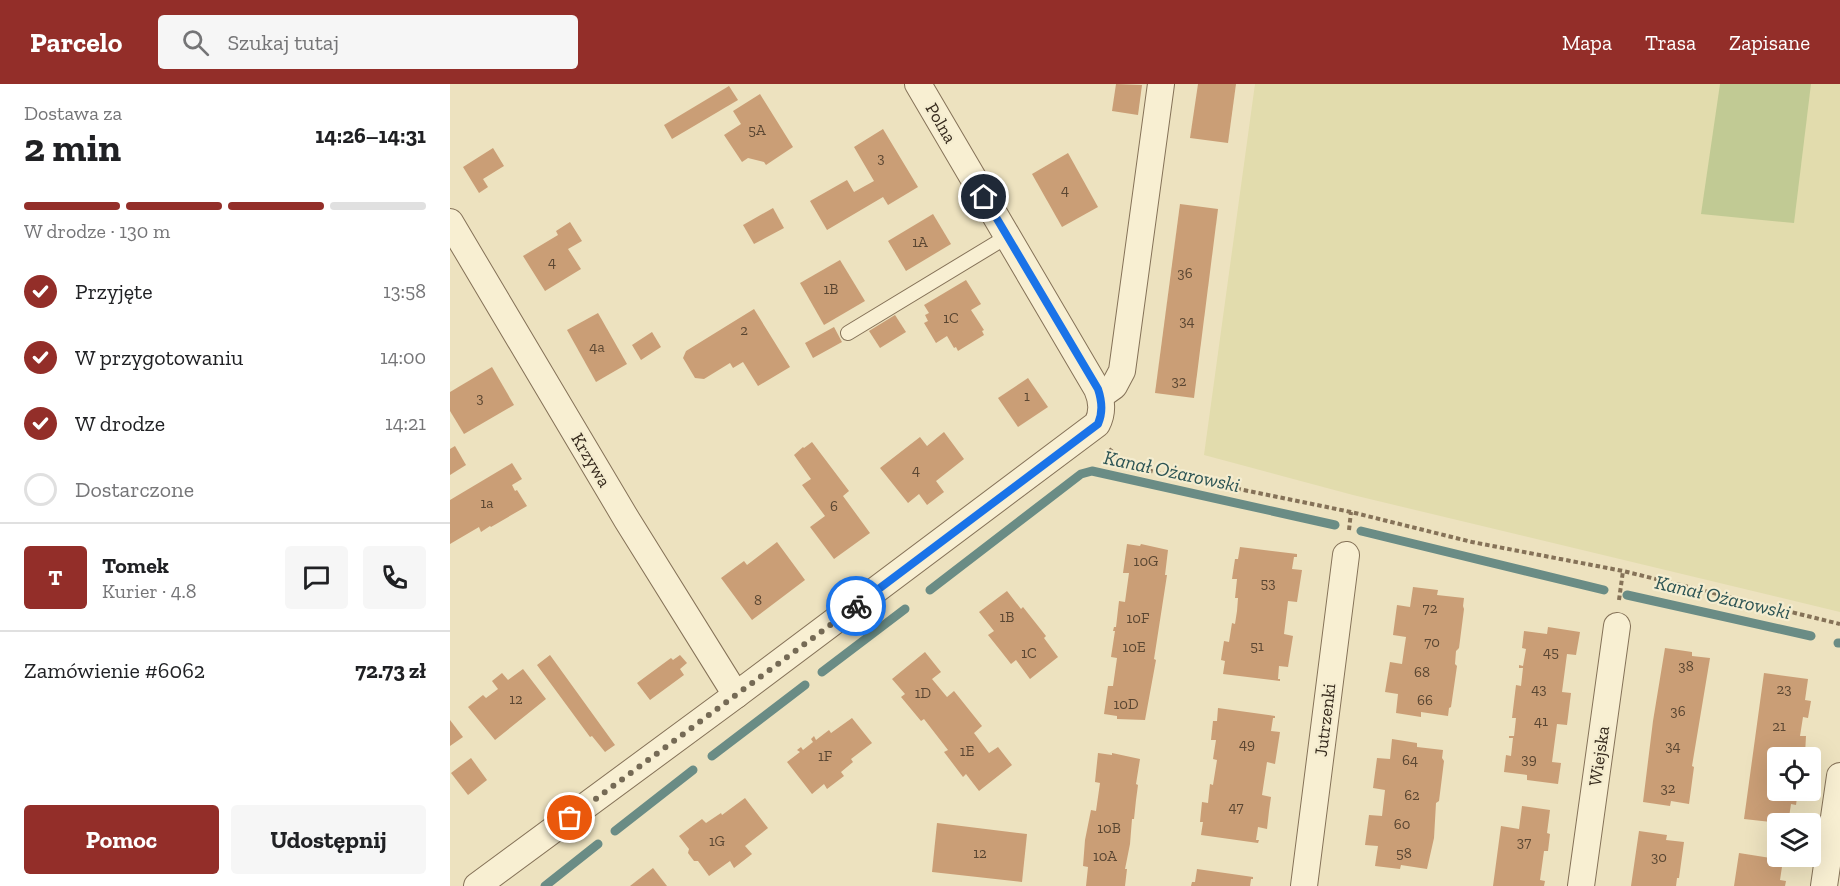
<!DOCTYPE html>
<html lang="pl">
<meta charset="utf-8">
<style>
body{margin:0;font-family:"Zilla Slab",serif;background:#f6f6f6;color:#202124;height:100vh;display:flex;flex-direction:column;font-size:22px;white-space:nowrap}
*{box-sizing:border-box;margin:0}
p{font-size:20px;color:#757577}
.icon{flex:none;width:33px;height:33px;fill:none;stroke:currentColor;stroke-width:2;stroke-linecap:round;stroke-linejoin:round}
.map{position:relative;flex:1;overflow:hidden}
.details{display:flex;flex-direction:column;background:#fff;width:450px}
.details>*{flex:none}
.buttons{position:absolute;left:1317px;top:663px;display:grid;gap:12px}
.buttons a{display:grid;place-items:center;width:54px;height:54px;border-radius:6px;background:#fff;box-shadow:0 6px 24px #0002;font-size:30px}
.pin{position:absolute;display:grid;place-items:center;width:51px;height:51px;color:#fff;margin:-26px;border:3px solid #fff;border-radius:50%;box-shadow:0 2px 6px #0007}
.courier{position:absolute;display:grid;place-items:center;width:60px;height:60px;margin:-30px;border:4px solid #1a73e8;border-radius:50%;background:#fff;color:#222;box-shadow:0 2px 8px #0007}
.summary em{font-style:normal;font-weight:800}
.summary div{display:flex;flex-direction:column-reverse}
.summary{display:flex;align-items:center;justify-content:space-between;height:102px;padding:0 24px}
h1{font-size:39px;font-weight:800;line-height:45px}
.bar{display:grid;grid-template-columns:repeat(4,1fr);gap:9px 6px;align-content:center;height:72px;padding:0 24px}
.bar i{height:8px;border-radius:4px;background:#e0e0e0}
.bar .active{background:#932e29}
.bar p{grid-column:span 4}
.line{display:flex;align-items:center;gap:15px;padding:0 24px;border-top:2px solid #e0e0e0}
.line div{flex:1}
.round{display:grid;place-items:center;flex:none;width:63px;height:63px;border-radius:6px;background:#f6f6f6}
ol{padding:0 24px;list-style:none}
li{display:flex;align-items:center;gap:18px;height:66px}
li p{margin-inline-start:auto}
li .icon{padding:6px;border-radius:50%;background:#932e29;color:#fff;stroke-width:4}
li:last-child{color:#757577}
li i{width:33px;height:33px;border:3px solid #e0e0e0;border-radius:50%}
.cta{display:flex;gap:12px;margin-top:auto;padding:12px 24px}
.cta a{flex:1;height:69px;border-radius:6px;background:#932e29;color:#fff;font-size:24px;font-weight:800;line-height:69px;text-align:center}
.cta a+a{background:#f6f6f6;color:#202124}
header{display:flex;align-items:center;gap:36px;box-sizing:border-box;height:84px;padding:0 30px;background:#932e29;color:#fff}
header strong{font-size:28px}
nav{display:flex;gap:33px;margin-inline-start:auto;font-size:21px}
.search{width:420px;height:54px;background:#f6f6f6;display:flex;align-items:center;gap:15px;box-sizing:border-box;padding:0 21px;border-radius:6px;color:#757577;font-size:22px}
main{display:flex;flex:1;min-height:0}
.map>svg:first-child{display:block}
.farmland{fill:#e2dcad}
.green{fill:#c1ca94}
.lines{fill:none;stroke-linecap:round;stroke-linejoin:round}
.stream{stroke:#6a8c85;stroke-width:9}
.building{fill:#ca9e76}
.lane-casing{stroke:#857258;stroke-width:16}
.street-casing{stroke:#857258;stroke-width:28}
.path{stroke:#857258;stroke-width:4;stroke-dasharray:4.5 3;stroke-linecap:butt}
.lane{stroke:#f8efd2;stroke-width:14}
.street{stroke:#f8efd2;stroke-width:26}
.done{stroke:#756a55;stroke-width:6;stroke-dasharray:0 10.8}
.route{stroke:#1a73e8;stroke-width:8}
.labels{text-anchor:middle;dominant-baseline:central;stroke-width:4.5;stroke-linejoin:round;paint-order:stroke}
.number-label{font-size:15px;fill:#5a4632}
.street-label{font-size:18px;fill:#35291c;stroke:#f4eccf}
.water-label{font-size:20px;font-style:italic;fill:#2c5454;stroke:#f4eccf}
</style>
<header>
<strong>Parcelo</strong>
<div class="search"><svg class="icon" aria-label="search" viewBox="0 0 24 24"><circle cx="10" cy="10" r="6"/><path d="M15 15l6 6"/></svg>Szukaj tutaj</div>
<nav><a>Mapa</a><a>Trasa</a><a>Zapisane</a></nav>
</header>
<main>
<section class="details">
<div class="summary"><div><h1>2 min</h1><p>Dostawa za</p></div><em>14:26–14:31</em></div>
<div class="bar"><i class="active"></i><i class="active"></i><i class="active"></i><i></i><p>W drodze · 130 m</p></div>
<ol>
<li><svg class="icon" aria-label="check" viewBox="0 0 24 24"><path d="M5 12l5 5 9-10"/></svg>Przyjęte<p>13:58</p></li>
<li><svg class="icon" aria-label="check" viewBox="0 0 24 24"><path d="M5 12l5 5 9-10"/></svg>W przygotowaniu<p>14:00</p></li>
<li><svg class="icon" aria-label="check" viewBox="0 0 24 24"><path d="M5 12l5 5 9-10"/></svg>W drodze<p>14:21</p></li>
<li><i></i>Dostarczone</li>
</ol>
<div class="line" style="height:108px"><b class="round" style="background:#932e29;color:#fff">T</b><div><b>Tomek</b><p>Kurier · 4.8</p></div><a class="round"><svg class="icon" aria-label="chat" viewBox="0 0 24 24"><path d="M4 5h16v11H9l-5 4z"/></svg></a><a class="round"><svg class="icon" aria-label="phone" viewBox="0 0 24 24"><path d="M5 4h4l2 5-3 2q2 4 5 5l2-3 5 2v4C11 20 4 13 5 4z"/></svg></a></div>
<div class="line" style="height:78px"><div>Zamówienie #6062</div><b>72.73 zł</b></div>
<div class="cta"><a>Pomoc</a><a>Udostępnij</a></div>
</section>
<div class="map">
<svg width="1390" height="802" viewBox="0 0 1390 802">
<rect width="100%" height="100%" fill="#ede2bf"/>
<path class="farmland" d="M 805,0 L 1390,0 L 1390,528 L 903,411 L 754,371 Z"/>
<path class="green" d="M 1270,0 L 1361,0 L 1344,139 L 1251,130 Z"/>
<g class="lines">
<g class="stream">
<path d="M 911,447 L 1154,506"/>
<path d="M 480,506 L 631,390 L 642,387 L 885,441"/>
<path d="M 1177,511 L 1361,552"/>
<path d="M 1388,559 L 1390,559"/>
<path d="M 372,588 L 455,525"/>
<path d="M 262,672 L 355,601"/>
<path d="M 165,747 L 243,686"/>
<path d="M 95,802 L 148,760"/>
</g>
</g>
<g class="building">
<path d="M 666,0 L 692,1 L 688,31 L 662,27 Z"/>
<path d="M 748,0 L 786,0 L 778,59 L 740,54 Z"/>
<path d="M 279,2 L 288,16 L 222,55 L 214,41 Z"/>
<path d="M 310,10 L 343,63 L 316,81 L 314,78 L 298,74 L 292,78 L 274,51 L 291,40 L 283,27 Z"/>
<path d="M 433,45 L 468,103 L 438,121 L 433,113 L 377,146 L 360,117 L 397,96 L 404,108 L 424,97 L 404,63 Z"/>
<path d="M 43,64 L 54,82 L 33,95 L 38,103 L 29,109 L 13,83 Z"/>
<path d="M 618,69 L 648,123 L 612,143 L 582,90 Z"/>
<path d="M 730,120 L 768,125 L 744,314 L 705,309 Z"/>
<path d="M 323,124 L 334,144 L 304,160 L 293,141 Z"/>
<path d="M 483,130 L 501,160 L 456,187 L 438,157 Z"/>
<path d="M 120,138 L 132,157 L 118,165 L 131,185 L 95,207 L 73,172 L 108,151 L 106,147 Z"/>
<path d="M 390,176 L 415,217 L 374,241 L 350,199 Z"/>
<path d="M 516,196 L 531,220 L 521,226 L 534,246 L 532,247 L 534,251 L 508,267 L 506,263 L 504,264 L 497,252 L 486,259 L 474,239 L 478,237 L 475,231 L 479,229 L 474,221 Z"/>
<path d="M 304,225 L 340,283 L 308,302 L 293,278 L 283,284 L 280,279 L 254,295 L 245,294 L 233,274 L 236,267 Z"/>
<path d="M 148,229 L 177,280 L 146,298 L 117,246 Z"/>
<path d="M 445,231 L 456,248 L 430,264 L 419,247 Z"/>
<path d="M 384,243 L 392,258 L 363,274 L 355,259 Z"/>
<path d="M 202,248 L 211,263 L 191,276 L 182,261 Z"/>
<path d="M 42,283 L 64,321 L 14,350 L 0,327 L 0,308 Z"/>
<path d="M 578,294 L 598,323 L 568,343 L 548,314 Z"/>
<path d="M 494,348 L 514,375 L 486,397 L 494,408 L 477,421 L 469,410 L 458,419 L 430,384 L 470,353 L 477,362 Z"/>
<path d="M 362,358 L 399,407 L 393,412 L 420,449 L 384,475 L 360,443 L 375,432 L 352,401 L 361,395 L 344,371 L 353,363 L 354,364 Z"/>
<path d="M 5,362 L 16,381 L 0,391 L 0,365 Z"/>
<path d="M 62,379 L 72,395 L 62,401 L 65,407 L 67,406 L 77,422 L 41,443 L 40,442 L 31,448 L 29,443 L 0,460 L 0,416 Z"/>
<path d="M 327,458 L 355,496 L 302,536 L 271,494 L 294,477 L 297,481 Z"/>
<path d="M 677,460 L 690,462 L 691,460 L 718,466 L 715,491 L 717,491 L 704,575 L 706,576 L 695,636 L 667,635 L 667,632 L 654,630 L 658,602 L 663,602 L 667,574 L 661,573 L 665,547 L 663,547 L 664,543 L 666,543 L 669,517 L 675,518 L 679,489 L 673,489 Z"/>
<path d="M 790,463 L 847,470 L 847,473 L 844,473 L 842,485 L 852,486 L 847,518 L 838,517 L 834,550 L 843,552 L 838,583 L 829,582 L 828,595 L 830,595 L 830,597 L 773,590 L 775,577 L 771,576 L 774,557 L 779,558 L 782,539 L 785,540 L 787,527 L 788,514 L 785,514 L 787,495 L 782,495 L 785,475 L 788,475 Z"/>
<path d="M 963,503 L 988,506 L 987,511 L 1014,514 L 1013,522 L 1014,525 L 1009,564 L 1006,567 L 1005,580 L 1007,582 L 1001,623 L 999,624 L 998,632 L 971,628 L 971,633 L 946,629 L 948,610 L 935,608 L 940,578 L 952,580 L 954,566 L 956,553 L 943,551 L 947,521 L 960,523 Z"/>
<path d="M 557,507 L 571,525 L 573,523 L 596,552 L 594,554 L 608,573 L 580,595 L 566,576 L 561,580 L 550,566 L 538,551 L 544,547 L 529,528 Z"/>
<path d="M 1098,543 L 1130,548 L 1126,571 L 1117,570 L 1112,608 L 1121,609 L 1117,641 L 1107,640 L 1102,678 L 1111,679 L 1108,700 L 1077,696 L 1077,691 L 1054,688 L 1056,671 L 1061,672 L 1063,654 L 1059,654 L 1059,652 L 1064,652 L 1066,634 L 1062,634 L 1066,601 L 1071,602 L 1073,584 L 1069,584 L 1069,581 L 1073,582 L 1076,565 L 1072,564 L 1074,547 L 1097,550 Z"/>
<path d="M 1215,564 L 1242,568 L 1242,572 L 1260,574 L 1242,682 L 1244,683 L 1239,720 L 1221,717 L 1220,722 L 1193,718 L 1203,637 Z"/>
<path d="M 475,568 L 491,588 L 482,595 L 497,613 L 504,607 L 532,642 L 524,649 L 539,669 L 548,663 L 562,681 L 529,707 L 516,690 L 513,693 L 494,668 L 498,666 L 474,635 L 471,637 L 451,613 L 455,610 L 442,595 Z"/>
<path d="M 100,571 L 165,661 L 155,668 L 142,652 L 140,653 L 87,581 Z"/>
<path d="M 230,571 L 237,579 L 230,585 L 234,591 L 200,616 L 187,599 L 221,574 L 223,576 Z"/>
<path d="M 73,585 L 96,615 L 45,656 L 18,623 L 33,611 L 36,614 L 48,605 L 42,597 L 52,589 L 58,596 Z"/>
<path d="M 1314,589 L 1358,595 L 1355,616 L 1361,617 L 1358,634 L 1353,633 L 1350,652 L 1356,652 L 1355,670 L 1353,674 L 1328,674 L 1328,706 L 1348,706 L 1346,721 L 1341,720 L 1338,740 L 1294,735 Z"/>
<path d="M 768,624 L 825,632 L 825,634 L 823,634 L 821,647 L 830,648 L 825,680 L 817,678 L 812,711 L 821,713 L 819,727 L 817,745 L 808,743 L 806,756 L 809,756 L 808,759 L 751,751 L 753,738 L 750,738 L 752,718 L 758,719 L 760,700 L 763,701 L 767,676 L 763,675 L 766,656 L 761,656 L 763,637 L 767,637 Z"/>
<path d="M 402,634 L 422,659 L 401,675 L 403,678 L 391,688 L 394,692 L 377,705 L 374,700 L 362,710 L 337,678 L 350,668 L 347,666 L 351,663 L 353,666 L 363,658 L 361,655 L 364,652 L 366,656 L 379,646 L 381,649 Z"/>
<path d="M 0,636 L 13,653 L 0,662 Z"/>
<path d="M 942,655 L 967,659 L 967,663 L 993,666 L 992,674 L 994,677 L 989,717 L 986,719 L 984,754 L 977,785 L 951,781 L 950,785 L 925,782 L 928,762 L 915,761 L 919,731 L 932,732 L 935,706 L 923,704 L 927,674 L 940,675 Z"/>
<path d="M 648,669 L 662,671 L 662,669 L 690,675 L 686,700 L 688,701 L 686,716 L 684,735 L 682,735 L 680,760 L 675,785 L 677,785 L 675,802 L 636,802 L 638,783 L 633,782 L 635,756 L 641,726 L 646,727 L 650,699 L 645,698 Z"/>
<path d="M 21,674 L 37,696 L 18,711 L 1,689 Z"/>
<path d="M 295,714 L 318,744 L 295,762 L 302,770 L 284,784 L 280,777 L 259,792 L 248,777 L 244,777 L 238,769 L 239,765 L 229,752 L 252,735 L 256,739 L 271,729 L 272,731 Z"/>
<path d="M 1072,722 L 1100,726 L 1097,749 L 1100,750 L 1098,767 L 1094,767 L 1090,796 L 1095,797 L 1094,802 L 1043,802 L 1051,742 L 1069,745 Z"/>
<path d="M 487,739 L 577,750 L 572,798 L 482,788 Z"/>
<path d="M 1189,747 L 1217,751 L 1216,756 L 1234,758 L 1229,794 L 1227,794 L 1226,802 L 1181,802 Z"/>
<path d="M 1289,769 L 1333,776 L 1330,796 L 1336,797 L 1335,802 L 1284,802 Z"/>
<path d="M 203,784 L 217,802 L 180,802 Z"/>
<path d="M 747,785 L 803,793 L 803,795 L 801,795 L 800,802 L 741,802 L 742,798 L 745,798 Z"/>
</g>
<g class="lines">
<g class="lane-casing">
<path id="lane" d="M 398,249 L 558,152"/>
</g>
<g class="street-casing">
<g id="street">
<path d="M 0,138 L 177,436 L 286,611"/>
<path d="M 650,312 L 664,302 L 672,287 L 711,0"/>
<path d="M 27,802 L 286,611 L 647,340 C 653,329 652,316 647,305 L 468,0"/>
<path d="M 854,802 L 896,471"/>
<path d="M 1131,802 L 1167,542"/>
<path d="M 1374,802 L 1390,692"/>
</g>
</g>
<g class="path">
<path d="M 659,365 L 670,374 L 701,387 L 901,428 L 1022,458 L 1173,487 L 1390,540"/>
<path d="M 899,446 L 901,428"/>
<path d="M 1169,516 L 1173,487"/>
</g>
<use href="#lane" class="lane"/>
<use href="#street" class="street"/>
</g>
<g class="lines">
<path class="done" d="M 120,734 L 406,522"/>
<path class="route" d="M 406,522 L 648,340 C 653,329 652,317 648,305 L 534,113"/>
</g>
<g class="labels">
<g class="number-label">
<text x="307" y="46">5A</text>
<text x="431" y="74">3</text>
<text x="615" y="106">4</text>
<text x="470" y="158">1A</text>
<text x="102" y="178">4</text>
<text x="735" y="189">36</text>
<text x="381" y="205">1B</text>
<text x="501" y="234">1C</text>
<text x="737" y="237">34</text>
<text x="294" y="246">2</text>
<text x="147" y="263">4a</text>
<text x="729" y="297">32</text>
<text x="577" y="312">1</text>
<text x="30" y="314">3</text>
<text x="466" y="386">4</text>
<text x="37" y="419">1a</text>
<text x="384" y="422">6</text>
<text x="696" y="477">10G</text>
<text x="818" y="499">53</text>
<text x="308" y="516">8</text>
<text x="980" y="524">72</text>
<text x="557" y="533">1B</text>
<text x="688" y="534">10F</text>
<text x="982" y="558">70</text>
<text x="807" y="562">51</text>
<text x="684" y="563">10E</text>
<text x="1101" y="568">45</text>
<text x="579" y="569">1C</text>
<text x="1236" y="582">38</text>
<text x="972" y="588">68</text>
<text x="1089" y="605">43</text>
<text x="1334" y="605">23</text>
<text x="473" y="609">1D</text>
<text x="66" y="615">12</text>
<text x="975" y="616">66</text>
<text x="676" y="620">10D</text>
<text x="1228" y="627">36</text>
<text x="1091" y="637">41</text>
<text x="1329" y="642">21</text>
<text x="797" y="660">49</text>
<text x="1223" y="662">34</text>
<text x="517" y="667">1E</text>
<text x="375" y="672">1F</text>
<text x="1079" y="675">39</text>
<text x="960" y="676">64</text>
<text x="1218" y="704">32</text>
<text x="962" y="711">62</text>
<text x="786" y="723">47</text>
<text x="952" y="740">60</text>
<text x="659" y="744">10B</text>
<text x="267" y="757">1G</text>
<text x="1074" y="758">37</text>
<text x="530" y="769">12</text>
<text x="954" y="769">58</text>
<text x="655" y="772">10A</text>
<text x="1209" y="773">30</text>
</g>
<g class="street-label">
<text transform="translate(491 39) rotate(60)">Polna</text>
<text transform="translate(141 376) rotate(59)">Krzywa</text>
<text transform="translate(875 636) rotate(-83)">Jutrzenki</text>
<text transform="translate(1149 672) rotate(-82)">Wiejska</text>
</g>
<g class="water-label">
<text transform="translate(722 387) rotate(12)">Kanał Ożarowski</text>
<text transform="translate(1273 513) rotate(13)">Kanał Ożarowski</text>
</g>
</g>
</svg>
<div class="buttons">
<a><svg class="icon" aria-label="locate" viewBox="0 0 24 24"><circle cx="12" cy="12" r="6"/><path d="M12 2v4M12 18v4M2 12h4M18 12h4"/></svg></a>
<a><svg class="icon" aria-label="layers" viewBox="0 0 24 24"><path d="M12 4l9 5-9 5-9-5zM3 14l9 5 9-5"/></svg></a>
</div>
<div class="pin" style="left:120px;top:734px;background:#ea580c"><svg class="icon" aria-label="bag" viewBox="0 0 24 24"><path d="M5 8h14l-1 12H6zM9 8a3 3 0 0 1 6 0"/></svg></div>
<div class="pin" style="left:534px;top:113px;background:#1f2937"><svg class="icon" aria-label="home" viewBox="0 0 24 24"><path d="M3 11l9-7 9 7M6 9v11h12V9"/></svg></div>
<div class="courier" style="left:406px;top:522px"><svg class="icon" aria-label="bike" viewBox="0 0 24 24"><circle cx="6" cy="16" r="4"/><circle cx="18" cy="16" r="4"/><path d="M6 16l4-8h5l3 8M10 8l3 8H6M13 5h3"/></svg></div>
</div>
</main>
